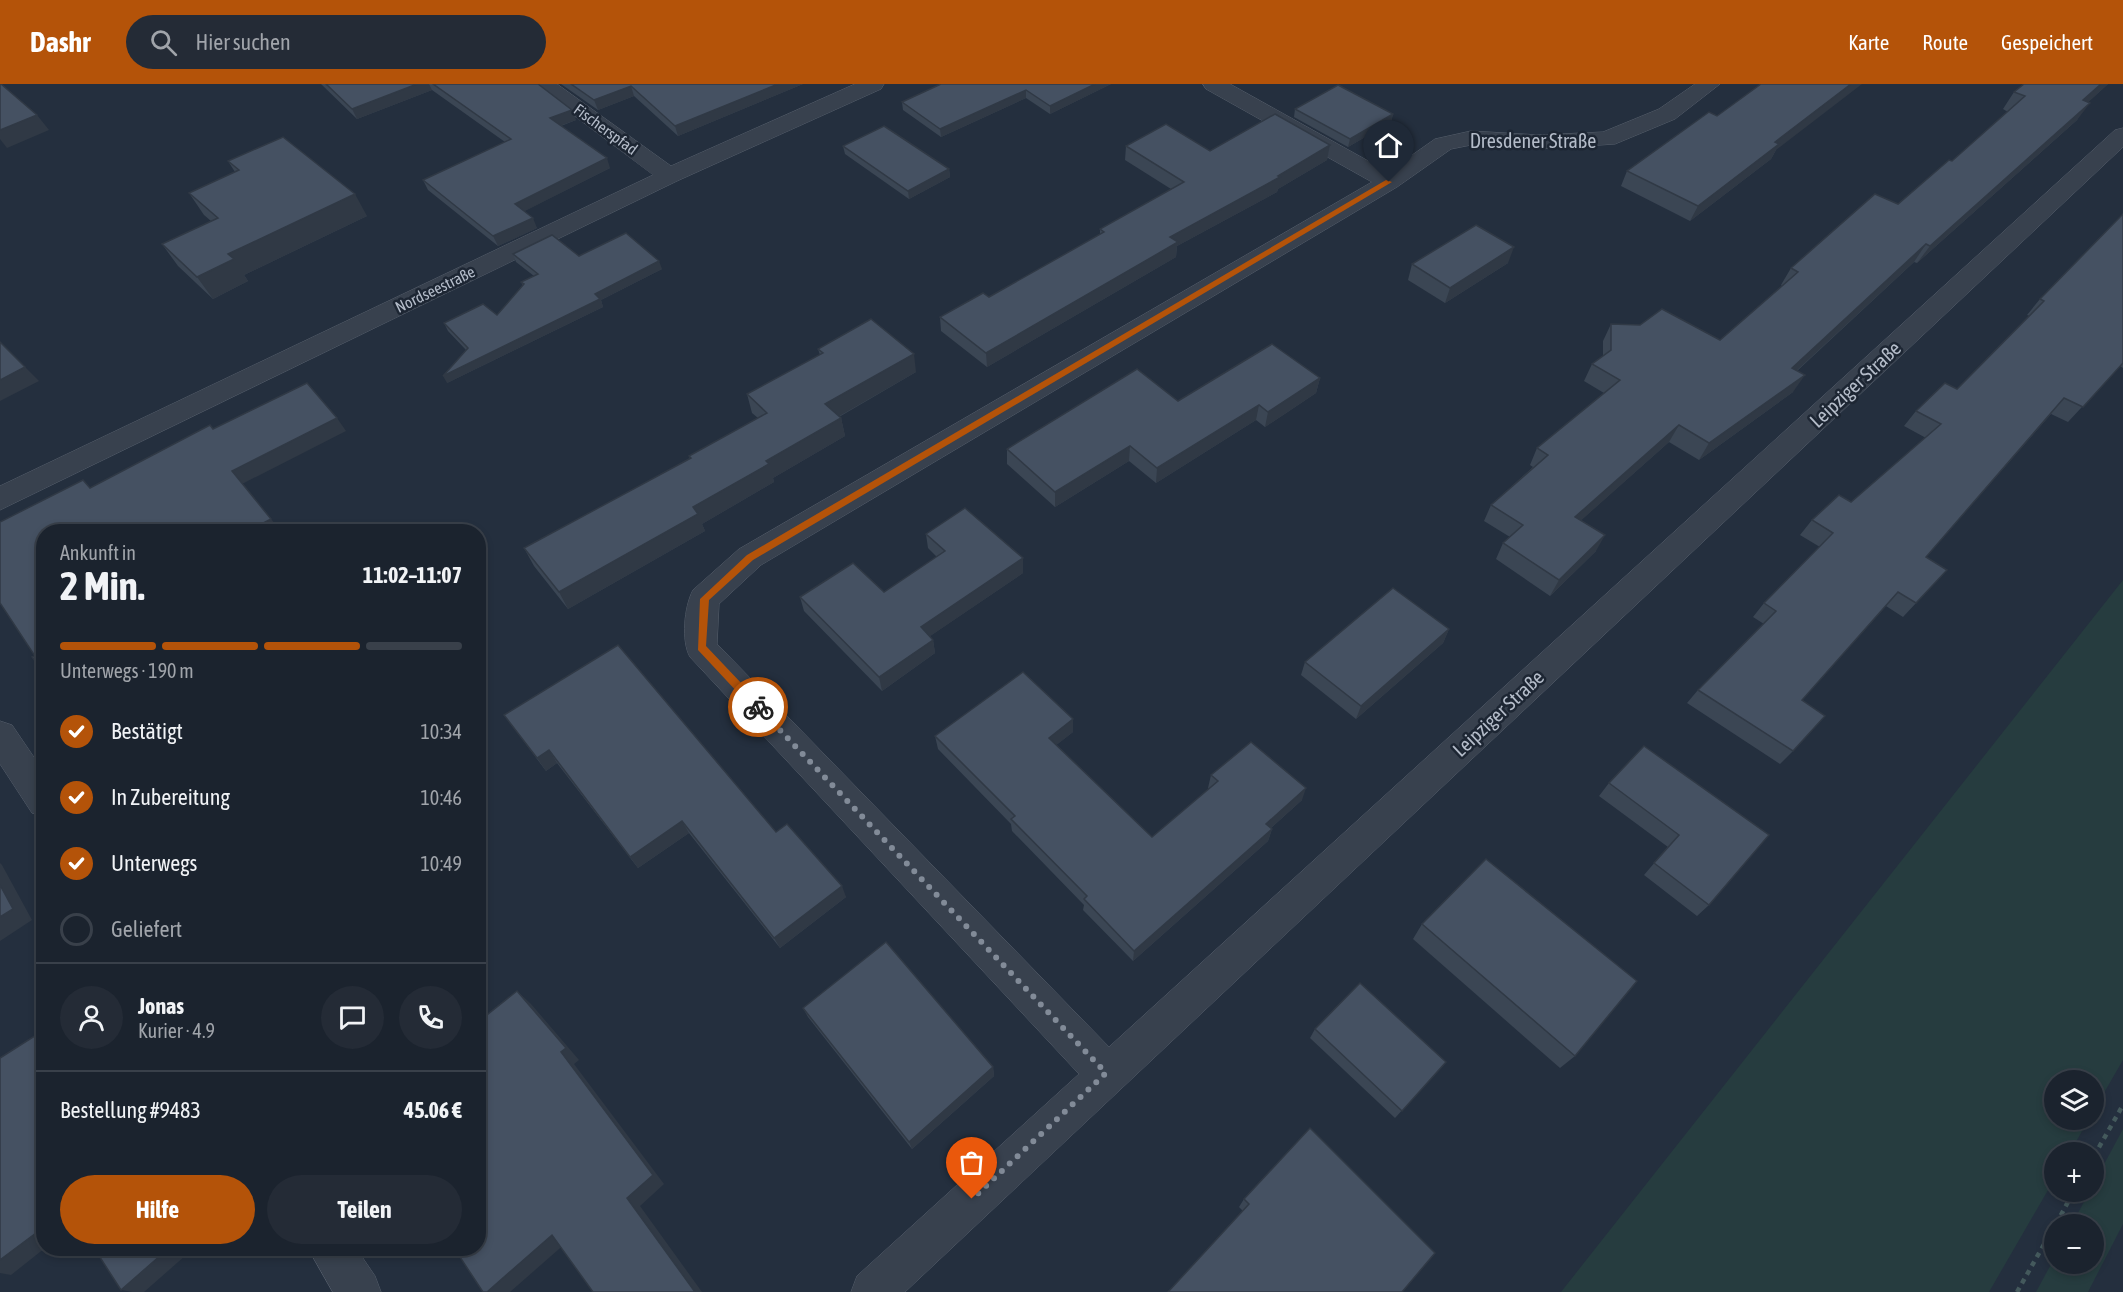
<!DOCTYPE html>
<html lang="de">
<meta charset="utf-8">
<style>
body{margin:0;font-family:"Asap Condensed",sans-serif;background:#242b36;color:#f1f3f6;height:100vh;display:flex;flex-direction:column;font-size:22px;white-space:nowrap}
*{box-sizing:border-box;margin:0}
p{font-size:20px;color:#a0a4aa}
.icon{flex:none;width:33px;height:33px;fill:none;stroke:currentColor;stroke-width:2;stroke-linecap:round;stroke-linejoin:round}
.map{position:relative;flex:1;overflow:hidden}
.panel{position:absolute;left:36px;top:440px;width:450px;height:732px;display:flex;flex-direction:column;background:#1b232e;border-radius:24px;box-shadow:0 3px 9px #0003,0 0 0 2px #39404a}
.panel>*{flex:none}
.buttons{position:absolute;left:2044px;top:986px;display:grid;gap:12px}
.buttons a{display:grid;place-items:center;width:60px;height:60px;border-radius:50%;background:#1b232e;box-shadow:0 3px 9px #0003,0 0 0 2px #39404a;font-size:30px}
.pin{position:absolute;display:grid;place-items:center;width:51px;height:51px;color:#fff;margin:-62px -26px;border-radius:50% 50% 50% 0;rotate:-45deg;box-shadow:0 0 6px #0007}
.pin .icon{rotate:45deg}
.courier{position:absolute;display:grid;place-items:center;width:60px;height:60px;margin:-30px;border:4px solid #b45309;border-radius:50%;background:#fff;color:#222;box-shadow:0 2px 8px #0007}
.head em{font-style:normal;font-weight:700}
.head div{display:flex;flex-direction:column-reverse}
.head{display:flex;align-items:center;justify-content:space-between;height:102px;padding:0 24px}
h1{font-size:39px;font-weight:700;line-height:45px}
.bar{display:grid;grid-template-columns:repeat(4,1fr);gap:9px 6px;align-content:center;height:72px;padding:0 24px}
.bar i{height:8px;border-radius:4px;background:#39404a}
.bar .current{background:#b45309}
.bar p{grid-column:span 4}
.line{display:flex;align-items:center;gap:15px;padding:0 24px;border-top:2px solid #39404a}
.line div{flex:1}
.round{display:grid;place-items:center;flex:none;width:63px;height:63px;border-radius:32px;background:#242b36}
ol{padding:0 24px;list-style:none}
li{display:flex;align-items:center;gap:18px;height:66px}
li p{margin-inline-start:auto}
li .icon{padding:6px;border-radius:50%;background:#b45309;color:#fff;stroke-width:4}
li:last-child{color:#a0a4aa}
li i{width:33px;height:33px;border:3px solid #39404a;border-radius:50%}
.button{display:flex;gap:12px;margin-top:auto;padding:12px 24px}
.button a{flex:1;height:69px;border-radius:36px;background:#b45309;color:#fff;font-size:24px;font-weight:700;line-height:69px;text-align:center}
.button a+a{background:#242b36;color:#f1f3f6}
header{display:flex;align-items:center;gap:36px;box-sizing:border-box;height:84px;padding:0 30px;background:#b45309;color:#fff}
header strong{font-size:28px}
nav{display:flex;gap:33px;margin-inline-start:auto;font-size:21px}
.search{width:420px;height:54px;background:#242b36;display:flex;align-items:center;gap:15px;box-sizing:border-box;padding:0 21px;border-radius:33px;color:#a0a4aa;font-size:22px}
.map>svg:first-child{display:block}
.green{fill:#263c3f}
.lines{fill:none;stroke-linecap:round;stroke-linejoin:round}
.street-casing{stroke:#565f6c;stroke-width:1}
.path{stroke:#44595c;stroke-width:4.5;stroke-dasharray:5 5;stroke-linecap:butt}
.street{fill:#38414e;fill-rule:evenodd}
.wall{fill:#3b4654}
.shaded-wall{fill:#303945}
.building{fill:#455162;stroke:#303945;stroke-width:1.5}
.route{fill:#b45309}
.done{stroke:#828b98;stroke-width:6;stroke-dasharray:0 10.8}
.labels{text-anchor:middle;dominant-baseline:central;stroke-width:5;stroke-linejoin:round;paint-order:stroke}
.far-street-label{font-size:16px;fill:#b4bcc9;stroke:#1d2633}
.street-label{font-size:20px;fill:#b4bcc9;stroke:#1d2633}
</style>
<header>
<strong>Dashr</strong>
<div class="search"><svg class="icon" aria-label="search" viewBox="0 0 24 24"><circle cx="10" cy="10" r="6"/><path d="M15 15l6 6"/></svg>Hier suchen</div>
<nav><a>Karte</a><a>Route</a><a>Gespeichert</a></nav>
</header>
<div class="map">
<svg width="2123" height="1208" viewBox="0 0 2123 1208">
<rect width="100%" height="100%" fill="#242f3e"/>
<g class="green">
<path d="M 2123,496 L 2123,976 L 2094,1026 L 2094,996 L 2055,996 L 2055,1035 L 2089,1035 L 2070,1068 L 2055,1068 L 2055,1094 L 1989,1208 L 1561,1208 Z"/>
<path d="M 2123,1045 L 2123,1140 L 2088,1208 L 2036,1208 L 2055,1173 L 2055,1179 L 2094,1179 L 2094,1140 L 2072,1140 L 2090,1107 L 2094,1107 L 2094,1099 Z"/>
</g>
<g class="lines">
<g class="street-casing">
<g id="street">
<path d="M 532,0 L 557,0 L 671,82 L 855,0 L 884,0 L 881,5 L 677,97 L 0,426 L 0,402 L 653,91 Z"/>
<path d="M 1203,0 L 1230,0 L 1388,88 L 1435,55 L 1471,47 L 1539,51 L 1603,48 L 1659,25 L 1695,0 L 1720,0 L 1675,35 L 1615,60 L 1539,65 L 1471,61 L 1451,65 L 1397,103 L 761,481 L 719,520 L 717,560 L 1109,963 L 2115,46 L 2123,44 L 2123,63 L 905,1208 L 851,1208 L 857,1192 L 1079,990 L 690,573 C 681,557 684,523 693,506 L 739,465 L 1372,98 L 1206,5 Z"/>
<path d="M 0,637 L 12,641 L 44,688 L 44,733 L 32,729 L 0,680 Z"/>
<path d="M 308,1164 L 356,1164 L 375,1192 L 381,1208 L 333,1208 Z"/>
</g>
</g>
<g class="path">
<path d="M 2094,1072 L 2123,1021"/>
<path d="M 2056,1140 L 2074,1107"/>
<path d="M 2017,1208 L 2055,1141"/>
</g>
<use href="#street" class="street"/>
</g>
<g class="wall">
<path d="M 321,0 L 538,0 L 576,36 L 561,42 L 610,84 L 524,127 L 537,144 L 498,162 L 428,106 L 423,96 L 505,58 L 432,6 L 357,35 Z"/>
<path d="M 561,0 L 803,0 L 678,52 L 634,12 L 598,26 Z"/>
<path d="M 941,0 L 1111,0 L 1050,30 L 1026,14 L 941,53 L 903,26 L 902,18 Z"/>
<path d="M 2108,0 L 2088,18 L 2077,36 L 1917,179 L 1914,178 L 1797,287 L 1793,308 L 1699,376 L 1669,358 L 1581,436 L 1596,467 L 1550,512 L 1496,475 L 1503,459 L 1510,453 L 1484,437 L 1491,421 L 1533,383 L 1530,381 L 1537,364 L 1604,309 L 1584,297 L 1592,280 L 1603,272 L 1603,257 L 1611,240 L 1720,256 L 1782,202 L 1781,201 L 1791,184 L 1898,120 L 1952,77 L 2008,28 L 2003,25 L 2014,8 Z"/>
<path d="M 1295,25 L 1393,30 L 1391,38 L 1348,63 L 1294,33 Z"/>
<path d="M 1330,61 L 1327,76 L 1278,105 L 1277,108 L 1177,162 L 1176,173 L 987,283 L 941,247 L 940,233 L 989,213 L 1100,150 L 1100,145 L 1171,105 L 1125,76 L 1126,62 L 1210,67 Z"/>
<path d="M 843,62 L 949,85 L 950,93 L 909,115 L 845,70 Z"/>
<path d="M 1776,66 L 1771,75 L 1690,137 L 1621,102 L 1627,87 Z"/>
<path d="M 228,77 L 367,132 L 244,191 L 248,197 L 213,215 L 178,182 L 162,160 L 211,137 L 204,131 L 189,109 L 235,88 Z"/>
<path d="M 2123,130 L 2123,284 L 2120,282 L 2068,338 L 2051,330 L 1926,473 L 1947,486 L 1903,533 L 1886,522 L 1802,616 L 1793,667 L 1780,680 L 1687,619 L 1698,606 L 1764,540 L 1753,533 L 1764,519 L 1820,463 L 1800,451 L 1812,436 L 1851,418 L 1926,354 L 1904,342 L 1916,327 L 1957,305 L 2030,232 L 2027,231 L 2040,215 Z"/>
<path d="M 513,170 L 579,172 L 662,185 L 601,216 L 603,223 L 447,299 L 466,266 L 448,247 L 444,239 L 497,231 L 523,202 L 521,198 L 534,192 L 516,178 Z"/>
<path d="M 1508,179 L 1445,219 L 1408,196 L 1412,180 Z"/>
<path d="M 818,265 L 916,288 L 839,333 L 841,334 L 845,352 L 773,394 L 774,398 L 702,440 L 705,447 L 568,525 L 534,482 L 524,464 L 690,375 L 689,372 L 758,334 L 752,329 L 747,310 L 820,271 Z"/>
<path d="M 1320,294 L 1316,309 L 1265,343 L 1256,336 L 1156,399 L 1129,377 L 1055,423 L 1007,380 L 1007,365 L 1178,317 Z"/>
<path d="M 926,450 L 1023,474 L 1023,489 L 930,552 L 933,556 L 935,569 L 882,607 L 804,527 L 800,513 L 884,508 L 937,473 L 928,464 Z"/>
<path d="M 1449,545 L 1443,559 L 1356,635 L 1301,591 L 1305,578 Z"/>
<path d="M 504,631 L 776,748 L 846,813 L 780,864 L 689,749 L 638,784 L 557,679 L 546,687 Z"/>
<path d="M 1073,648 L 1056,661 L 1152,753 L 1209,705 L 1208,704 L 1211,691 L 1302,716 L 1271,744 L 1272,745 L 1268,757 L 1133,877 L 1083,826 L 1084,821 L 1012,747 L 1011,740 L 938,665 L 935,652 Z"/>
<path d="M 1644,662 L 1709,821 L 1697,832 L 1644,791 L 1668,763 L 1599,712 L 1609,699 Z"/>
<path d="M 1422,840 L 1575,972 L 1560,984 L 1413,855 Z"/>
<path d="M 803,924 L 993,983 L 994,992 L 912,1065 L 808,933 Z"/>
<path d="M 1315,945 L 1446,978 L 1395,1034 L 1310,954 Z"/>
<path d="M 1244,1115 L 1402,1208 L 1243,1127 L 1239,1123 Z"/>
</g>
<g class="shaded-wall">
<path d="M 417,0 L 429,0 L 432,6 L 357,35 L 352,25 Z"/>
<path d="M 778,0 L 803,0 L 678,52 L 675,42 Z"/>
<path d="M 1095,0 L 1111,0 L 1050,30 L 1050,22 Z"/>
<path d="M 1851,0 L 1862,0 L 1776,66 L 1771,75 L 1690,137 L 1698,122 L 1775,58 Z"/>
<path d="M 2101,0 L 2108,0 L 2071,34 L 2083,16 Z"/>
<path d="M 631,2 L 634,12 L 598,26 L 594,16 Z"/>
<path d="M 1026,6 L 1026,14 L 941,53 L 940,45 Z"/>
<path d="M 2090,19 L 2077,36 L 1917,179 L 1930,162 Z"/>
<path d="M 572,26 L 576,36 L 554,44 L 550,34 Z"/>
<path d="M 1393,30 L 1391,38 L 1348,63 L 1350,55 Z"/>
<path d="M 37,31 L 49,46 L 7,64 L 0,55 L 0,46 Z"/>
<path d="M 1330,61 L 1327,76 L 1278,105 L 1277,108 L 1177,162 L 1176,173 L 987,283 L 986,269 L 1170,153 Z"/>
<path d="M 607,74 L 610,84 L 519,130 L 515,120 Z"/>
<path d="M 949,85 L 950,93 L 909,115 L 908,107 Z"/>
<path d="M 355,110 L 367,132 L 244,191 L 248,197 L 213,215 L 197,193 L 228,170 Z"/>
<path d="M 533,134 L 537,144 L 498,162 L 493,152 Z"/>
<path d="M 1926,160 L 1914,178 L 1781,301 L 1792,284 Z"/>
<path d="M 1514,163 L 1508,179 L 1445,219 L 1450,204 Z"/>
<path d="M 659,177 L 662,185 L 601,216 L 603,223 L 447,299 L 443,292 L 595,210 Z"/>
<path d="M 914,270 L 916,288 L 829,338 L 825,320 Z"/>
<path d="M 25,283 L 39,297 L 0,317 L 0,296 Z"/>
<path d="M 1805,291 L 1793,308 L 1699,376 L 1709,359 Z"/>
<path d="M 1320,294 L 1316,309 L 1265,343 L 1268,328 Z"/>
<path d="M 1259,321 L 1256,336 L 1156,399 L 1157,384 Z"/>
<path d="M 337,334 L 346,347 L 242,400 L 232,387 Z"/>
<path d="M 841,334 L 845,352 L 773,394 L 774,398 L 702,440 L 705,447 L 568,525 L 559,508 L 766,377 Z"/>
<path d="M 1679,341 L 1669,358 L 1567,449 L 1575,433 Z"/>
<path d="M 1130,362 L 1129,377 L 1055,423 L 1055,408 Z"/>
<path d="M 271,435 L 281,447 L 248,447 Z"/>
<path d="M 1605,451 L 1596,467 L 1550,512 L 1559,496 Z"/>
<path d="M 1023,474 L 1023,489 L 923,557 L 921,543 Z"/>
<path d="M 1449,545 L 1443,559 L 1356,635 L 1361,622 Z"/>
<path d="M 933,556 L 935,569 L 882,607 L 879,593 Z"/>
<path d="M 1073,635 L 1073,648 L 1049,667 L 1049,654 Z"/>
<path d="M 549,666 L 557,679 L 546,687 L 537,674 Z"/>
<path d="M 1306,704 L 1302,716 L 1262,752 L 1266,740 Z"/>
<path d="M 682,737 L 689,749 L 638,784 L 630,773 Z"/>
<path d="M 1272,745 L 1268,757 L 1133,877 L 1134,867 Z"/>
<path d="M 0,779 L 2,781 L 32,836 L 0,857 Z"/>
<path d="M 842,802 L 846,813 L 780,864 L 774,854 Z"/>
<path d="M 517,907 L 531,920 L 579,976 L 574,980 L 664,1100 L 640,1122 L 702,1208 L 695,1208 L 627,1114 L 561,968 Z"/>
<path d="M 993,983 L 994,992 L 912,1065 L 909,1058 Z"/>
<path d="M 44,1143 L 44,1164 L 45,1164 L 11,1191 L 0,1189 L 0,1176 Z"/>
<path d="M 552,1151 L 567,1158 L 510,1208 L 487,1208 Z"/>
<path d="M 169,1164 L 194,1164 L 144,1208 L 132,1208 L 121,1206 Z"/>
</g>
<g class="building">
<path d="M 0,0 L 1,0 L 37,31 L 0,46 Z"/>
<path d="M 326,0 L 417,0 L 352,25 Z"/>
<path d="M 433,0 L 538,0 L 572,26 L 550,34 L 607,74 L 515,120 L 533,134 L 493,152 L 423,96 L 511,55 Z"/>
<path d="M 571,0 L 778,0 L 675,42 L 631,2 L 594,16 Z"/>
<path d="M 941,0 L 1095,0 L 1050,22 L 1026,6 L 940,45 L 902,18 Z"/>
<path d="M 1761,0 L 1851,0 L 1775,58 L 1779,60 L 1698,122 L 1627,87 L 1709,28 L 1717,32 Z"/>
<path d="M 2024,0 L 2101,0 L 2083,16 L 2090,19 L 1930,162 L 1926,160 L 1792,284 L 1805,291 L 1709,359 L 1679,341 L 1575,433 L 1605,451 L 1559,496 L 1503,459 L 1523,441 L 1491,421 L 1548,371 L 1537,364 L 1620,296 L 1592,280 L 1611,266 L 1611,240 L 1640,241 L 1662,225 L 1720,256 L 1798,188 L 1791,184 L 1875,110 L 1898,120 L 1949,76 L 1952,77 L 2025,12 L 2014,8 Z"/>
<path d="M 1338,1 L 1393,30 L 1350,55 L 1295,25 Z"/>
<path d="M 1275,30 L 1330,61 L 1278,92 L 1280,93 L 1170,153 L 1178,158 L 986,269 L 940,233 L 983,209 L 989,213 L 1104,148 L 1100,145 L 1184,98 L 1126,62 L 1166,40 L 1210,67 Z"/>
<path d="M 884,42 L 949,85 L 908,107 L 843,62 Z"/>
<path d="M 283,53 L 355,110 L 228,170 L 234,175 L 197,193 L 162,160 L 218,134 L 189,109 L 239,86 L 228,77 Z"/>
<path d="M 2123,130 L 2123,279 L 2083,323 L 2064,314 L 1926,473 L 1947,486 L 1916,519 L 1898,508 L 1802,616 L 1825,632 L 1793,667 L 1698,606 L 1776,527 L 1764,519 L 1833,449 L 1812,436 L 1839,411 L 1851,418 L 1941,340 L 1916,327 L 1945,299 L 1957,305 L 2044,217 L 2040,215 Z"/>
<path d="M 1476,141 L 1514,163 L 1450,204 L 1412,180 Z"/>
<path d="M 626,149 L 659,177 L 595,210 L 600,215 L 443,292 L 468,264 L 444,239 L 483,220 L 497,231 L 524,200 L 521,198 L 538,190 L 513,170 L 552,151 L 579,172 Z"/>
<path d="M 871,235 L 914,270 L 825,320 L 841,334 L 766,377 L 769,380 L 693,423 L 698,430 L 559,508 L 524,464 L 691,374 L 689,372 L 767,329 L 747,310 L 823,269 L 818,265 Z"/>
<path d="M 0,258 L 25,283 L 0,296 Z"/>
<path d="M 1272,260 L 1320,294 L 1268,328 L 1259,321 L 1157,384 L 1130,362 L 1055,408 L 1007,365 L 1137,285 L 1178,317 Z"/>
<path d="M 307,299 L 337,334 L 232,387 L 271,435 L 248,447 L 44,447 L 44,589 L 32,573 L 35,572 L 0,519 L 0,438 L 83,396 L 90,404 L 210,341 L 213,345 Z"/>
<path d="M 965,424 L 1023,474 L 921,543 L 933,556 L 879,593 L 800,513 L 853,479 L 884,508 L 945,467 L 926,450 Z"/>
<path d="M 1393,504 L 1449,545 L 1361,622 L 1305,578 Z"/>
<path d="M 618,561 L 776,748 L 787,740 L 842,802 L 774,854 L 682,737 L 630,773 L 549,666 L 537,674 L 504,631 Z"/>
<path d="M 1023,588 L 1073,635 L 1049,654 L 1152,753 L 1218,697 L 1211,691 L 1251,658 L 1306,704 L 1266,740 L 1272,745 L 1134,867 L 1084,815 L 1087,812 L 1011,735 L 1015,732 L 935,652 Z"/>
<path d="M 1644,662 L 1769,751 L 1709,821 L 1654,779 L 1679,751 L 1609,699 Z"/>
<path d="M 1486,775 L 1637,897 L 1575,972 L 1422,840 Z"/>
<path d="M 0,801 L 13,825 L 0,833 Z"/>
<path d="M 886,858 L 993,983 L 909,1058 L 803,924 Z"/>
<path d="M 1360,899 L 1446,978 L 1402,1027 L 1315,945 Z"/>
<path d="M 517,907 L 566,964 L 561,968 L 653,1091 L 627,1114 L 695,1208 L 593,1208 L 552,1151 L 487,1208 L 483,1208 L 454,1164 L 478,1164 L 478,938 Z"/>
<path d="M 44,946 L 44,1143 L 0,1176 L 0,974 Z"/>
<path d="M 1310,1044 L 1435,1169 L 1402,1208 L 1168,1208 L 1249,1120 L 1244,1115 Z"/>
<path d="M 94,1164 L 169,1164 L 121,1206 Z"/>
</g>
<path class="route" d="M 1386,96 L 1392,98 L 753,476 L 709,516 L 706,562 L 761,620 L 761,626 L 754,626 L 698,566 L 700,515 L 747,471 Z"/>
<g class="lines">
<path class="done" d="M 758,623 L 1106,989 L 972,1115"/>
</g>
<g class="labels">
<g class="far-street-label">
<text transform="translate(606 45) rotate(36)">Fischerspfad</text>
<text transform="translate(435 205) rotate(-26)">Nordseestraße</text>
</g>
<g class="street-label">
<text x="1533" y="56">Dresdener Straße</text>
<text transform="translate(1855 300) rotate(-43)">Leipziger Straße</text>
<text transform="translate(1498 629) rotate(-43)">Leipziger Straße</text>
</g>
</g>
</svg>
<div class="buttons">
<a><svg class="icon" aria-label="layers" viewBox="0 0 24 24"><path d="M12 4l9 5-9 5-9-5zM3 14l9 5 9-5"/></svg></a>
<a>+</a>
<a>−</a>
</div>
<div class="pin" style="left:972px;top:1115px;background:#ea580c"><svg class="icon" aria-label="bag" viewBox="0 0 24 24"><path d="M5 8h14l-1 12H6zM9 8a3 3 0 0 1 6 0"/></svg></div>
<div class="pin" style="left:1389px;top:98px;background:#1f2937"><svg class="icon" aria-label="home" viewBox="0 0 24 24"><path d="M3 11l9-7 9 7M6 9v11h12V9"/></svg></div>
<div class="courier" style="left:758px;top:623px"><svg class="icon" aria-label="bike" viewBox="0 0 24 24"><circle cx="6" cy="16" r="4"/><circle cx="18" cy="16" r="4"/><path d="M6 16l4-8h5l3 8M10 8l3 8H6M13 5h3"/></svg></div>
<section class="panel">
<div class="head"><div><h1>2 Min.</h1><p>Ankunft in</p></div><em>11:02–11:07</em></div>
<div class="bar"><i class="current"></i><i class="current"></i><i class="current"></i><i></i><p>Unterwegs · 190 m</p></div>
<ol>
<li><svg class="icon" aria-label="check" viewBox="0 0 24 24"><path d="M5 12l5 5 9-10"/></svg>Bestätigt<p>10:34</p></li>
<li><svg class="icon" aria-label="check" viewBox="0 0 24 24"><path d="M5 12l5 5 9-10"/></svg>In Zubereitung<p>10:46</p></li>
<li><svg class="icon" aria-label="check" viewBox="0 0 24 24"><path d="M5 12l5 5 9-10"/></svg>Unterwegs<p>10:49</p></li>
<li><i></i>Geliefert</li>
</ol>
<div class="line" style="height:108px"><a class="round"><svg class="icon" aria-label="person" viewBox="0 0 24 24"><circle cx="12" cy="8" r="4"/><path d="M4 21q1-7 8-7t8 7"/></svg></a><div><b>Jonas</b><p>Kurier · 4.9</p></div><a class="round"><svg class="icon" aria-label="chat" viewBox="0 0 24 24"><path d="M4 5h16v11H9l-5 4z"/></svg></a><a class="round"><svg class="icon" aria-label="phone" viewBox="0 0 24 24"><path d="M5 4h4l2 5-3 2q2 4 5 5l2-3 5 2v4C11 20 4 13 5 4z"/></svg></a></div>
<div class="line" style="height:78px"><div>Bestellung #9483</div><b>45.06 €</b></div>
<div class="button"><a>Hilfe</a><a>Teilen</a></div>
</section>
</div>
